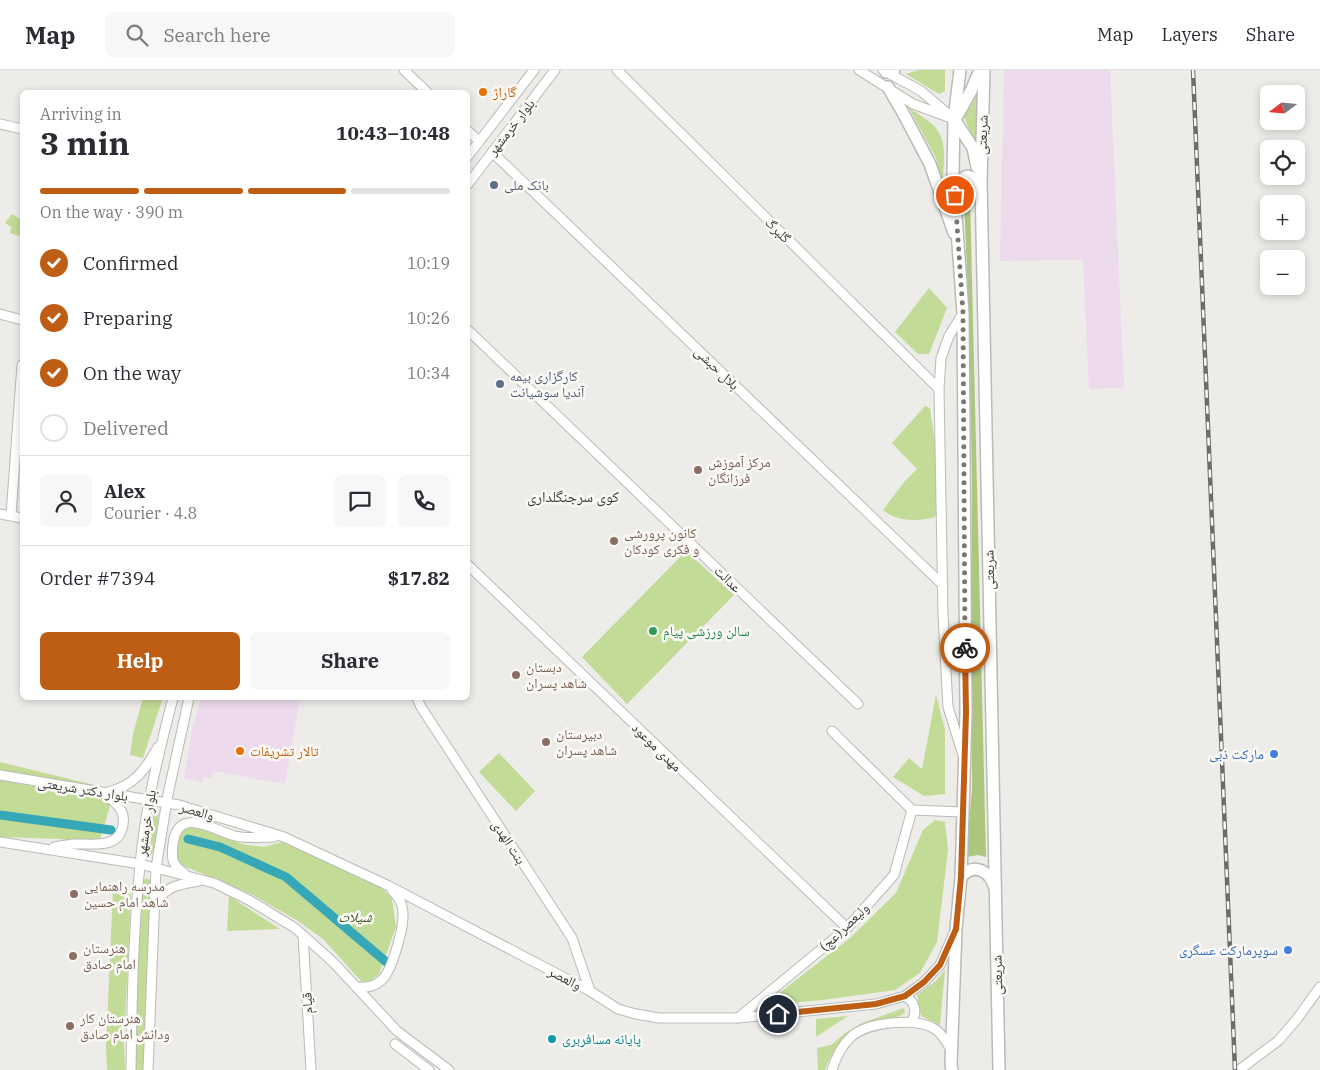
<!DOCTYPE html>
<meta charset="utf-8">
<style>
body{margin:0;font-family:"IBM Plex Serif","Noto Naskh Arabic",serif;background:#f7f7f7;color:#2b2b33;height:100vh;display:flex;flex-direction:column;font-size:19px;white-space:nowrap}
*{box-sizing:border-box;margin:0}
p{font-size:16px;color:#7c7c81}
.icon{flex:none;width:28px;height:28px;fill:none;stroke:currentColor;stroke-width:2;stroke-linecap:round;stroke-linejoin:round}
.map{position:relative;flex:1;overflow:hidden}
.side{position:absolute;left:20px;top:20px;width:450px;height:610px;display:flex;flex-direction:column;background:#fff;border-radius:8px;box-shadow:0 2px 8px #0003}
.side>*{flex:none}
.needle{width:32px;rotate:254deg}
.controls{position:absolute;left:1260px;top:15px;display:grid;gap:10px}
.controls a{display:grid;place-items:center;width:45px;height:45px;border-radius:8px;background:#fff;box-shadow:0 2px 8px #0003;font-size:25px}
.pin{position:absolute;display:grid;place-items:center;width:42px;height:42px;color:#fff;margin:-21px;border:2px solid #fff;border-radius:50%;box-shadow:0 1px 5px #0007}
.courier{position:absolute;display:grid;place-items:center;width:50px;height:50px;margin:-25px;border:4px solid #bd5e14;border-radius:50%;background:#fff;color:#222;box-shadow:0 1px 6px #0007}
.headline em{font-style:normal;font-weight:700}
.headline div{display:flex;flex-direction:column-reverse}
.headline{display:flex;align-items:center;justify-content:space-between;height:85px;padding:0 20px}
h1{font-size:32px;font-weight:700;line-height:38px}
.bar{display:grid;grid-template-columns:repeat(4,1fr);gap:8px 5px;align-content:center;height:60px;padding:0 20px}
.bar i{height:6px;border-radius:4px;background:#e1e1e2}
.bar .active{background:#bd5e14}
.bar p{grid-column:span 4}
.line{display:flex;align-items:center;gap:12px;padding:0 20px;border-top:1px solid #e1e1e2}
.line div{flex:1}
.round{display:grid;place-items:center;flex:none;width:52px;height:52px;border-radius:8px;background:#f7f7f7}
ol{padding:0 20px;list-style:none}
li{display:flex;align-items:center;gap:15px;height:55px}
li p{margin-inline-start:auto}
li .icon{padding:5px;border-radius:50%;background:#bd5e14;color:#fff;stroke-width:4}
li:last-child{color:#7c7c81}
li i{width:28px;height:28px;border:2px solid #e1e1e2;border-radius:50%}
.primary-button{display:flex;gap:10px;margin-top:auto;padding:10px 20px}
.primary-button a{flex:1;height:58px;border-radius:8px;background:#bd5e14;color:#fff;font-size:20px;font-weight:700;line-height:58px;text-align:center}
.primary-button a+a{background:#f7f7f7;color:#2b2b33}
header{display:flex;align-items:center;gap:30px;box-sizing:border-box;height:70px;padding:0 25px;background:#fff;border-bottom:1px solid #e1e1e2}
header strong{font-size:24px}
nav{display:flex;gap:28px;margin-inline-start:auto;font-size:18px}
.search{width:350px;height:45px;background:#f7f7f7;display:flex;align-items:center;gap:12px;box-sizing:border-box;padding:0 18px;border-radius:8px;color:#7c7c81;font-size:19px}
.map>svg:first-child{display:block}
.commercial{fill:#eddbed}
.green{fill:#c2db96}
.forest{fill:#acc67d}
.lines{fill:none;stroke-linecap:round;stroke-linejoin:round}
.canal{stroke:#36a7b7;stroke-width:9}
.tertiary-casing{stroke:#babab6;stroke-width:11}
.secondary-casing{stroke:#babab6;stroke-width:11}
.trunk-casing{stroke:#babab6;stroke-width:14}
.tertiary{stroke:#fff;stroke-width:9}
.secondary{stroke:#fff;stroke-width:9}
.trunk{stroke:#fff;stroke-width:11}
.rail-casing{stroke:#6d6c6a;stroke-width:4.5}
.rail{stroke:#faf9f5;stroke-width:2.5;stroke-dasharray:8;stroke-linecap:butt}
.done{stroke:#787775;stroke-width:5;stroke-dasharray:0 9}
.route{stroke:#bd5e14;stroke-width:6}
.food-dot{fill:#e8710a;stroke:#faf9f5;stroke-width:2}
.service-dot{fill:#5c6f8a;stroke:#faf9f5;stroke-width:2}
.education-dot{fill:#8d6e63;stroke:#faf9f5;stroke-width:2}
.leisure-dot{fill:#2e9e5b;stroke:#faf9f5;stroke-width:2}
.shop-dot{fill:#3f7fe0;stroke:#faf9f5;stroke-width:2}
.culture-dot{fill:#0f9aa8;stroke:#faf9f5;stroke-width:2}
.labels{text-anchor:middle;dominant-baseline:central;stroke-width:5;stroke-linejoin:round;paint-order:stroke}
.food-label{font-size:14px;fill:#c56008;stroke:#faf9f5;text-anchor:start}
.street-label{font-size:14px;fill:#393837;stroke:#faf9f5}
.service-label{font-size:14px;fill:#4e5e75;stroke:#faf9f5;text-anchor:start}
.education-label{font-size:14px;fill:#785e54;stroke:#faf9f5;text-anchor:start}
.leisure-label{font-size:14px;fill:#27864d;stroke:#faf9f5;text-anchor:start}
.shop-label{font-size:14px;fill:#366cbe;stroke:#faf9f5;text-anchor:end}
.park-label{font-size:14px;font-style:italic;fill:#3f501c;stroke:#faf9f5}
.culture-label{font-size:14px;fill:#0d838f;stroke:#faf9f5;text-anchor:start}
.neighbourhood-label{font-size:15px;fill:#393837;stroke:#faf9f5}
</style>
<header>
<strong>Map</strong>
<div class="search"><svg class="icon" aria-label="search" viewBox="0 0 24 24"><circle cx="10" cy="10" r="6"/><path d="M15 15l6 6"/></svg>Search here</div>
<nav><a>Map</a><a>Layers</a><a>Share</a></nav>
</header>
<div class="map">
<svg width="1320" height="1000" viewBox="0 0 1320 1000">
<rect width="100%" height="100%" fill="#edece8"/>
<g class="commercial">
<path d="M 1004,0 L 1110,0 L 1124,318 L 1089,319 L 1083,190 L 1000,191 Z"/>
<path d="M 201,628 L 300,628 L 285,714 L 213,701 L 212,708 L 204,707 L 202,713 L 184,708 L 192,660 Z"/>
</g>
<g class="green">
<path d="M 919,0 L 945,0 L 945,21 L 939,24 L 906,4 Z"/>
<path d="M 980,13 L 978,81 L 964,47 L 974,31 Z"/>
<path d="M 909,38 C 917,43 925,48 932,54 C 950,70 943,96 942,118 L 936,88 Z"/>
<path d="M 12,144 L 22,150 L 22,167 L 10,163 L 11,157 L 5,153 Z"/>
<path d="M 929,218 L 947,238 L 929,284 L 918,284 L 895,262 Z"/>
<path d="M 925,336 L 930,338 L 938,395 L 940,440 L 933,448 C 915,451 898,452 883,440 L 905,411 L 917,399 L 892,373 Z"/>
<path d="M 686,481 L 734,525 L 627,634 L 582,587 Z"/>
<path d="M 936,625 L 945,660 L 945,724 L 924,726 L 893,707 L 909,688 L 922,699 Z"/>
<path d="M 143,628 L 163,628 L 143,688 L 130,685 L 133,664 Z"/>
<path d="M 499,683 L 535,721 L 516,741 L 479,702 Z"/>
<path d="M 0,692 L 98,716 L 111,733 L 99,772 L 68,771 L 61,769 L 0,767 Z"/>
<path d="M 154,742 L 157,743 C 161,754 157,774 152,784 L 148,785 L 145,784 C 146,771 144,751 154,742 Z"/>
<path d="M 935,750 L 945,752 L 948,780 L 937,872 L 920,903 L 895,920 L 823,930 L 764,935 L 850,868 L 896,823 L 923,760 Z"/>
<path d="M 187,756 L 212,762 L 242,774 L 264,777 L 282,772 L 300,779 L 378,815 L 385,821 L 392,829 L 396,857 L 379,904 L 371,910 L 362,912 L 323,869 L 298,851 L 251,824 L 179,794 C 172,779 177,767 187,756 Z"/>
<path d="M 147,808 L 150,811 L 151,830 L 145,1000 L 135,1000 L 136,914 L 142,818 L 143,811 Z"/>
<path d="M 113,820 L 131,824 L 124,973 L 125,1000 L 107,1000 L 106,977 Z"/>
<path d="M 229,826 L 280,859 L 227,861 Z"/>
<path d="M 945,900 L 940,955 L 921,946 L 917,925 L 936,911 Z"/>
<path d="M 904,938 L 905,942 L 900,946 C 887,951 871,952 858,958 C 841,966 831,983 825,1000 L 818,1000 L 817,978 L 831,975 L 845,963 L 862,953 Z"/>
<path d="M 848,946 L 816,967 L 816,949 Z"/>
</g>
<path class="forest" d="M 966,125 L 970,128 L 986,787 L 978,785 L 966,787 L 972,719 L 972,409 L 969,246 L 964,132 Z"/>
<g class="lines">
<g class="canal">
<path d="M 0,745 L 111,760"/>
<path d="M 188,769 L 220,777 L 286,807 L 391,896"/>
</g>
<g class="tertiary-casing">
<g id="tertiary">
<path d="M 617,0 L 939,319"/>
<path d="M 0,54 L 22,59"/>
<path d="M 492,82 L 943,515"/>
<path d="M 0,244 L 22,250"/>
<path d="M 468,260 L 858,634"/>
<path d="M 0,444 L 22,448"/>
<path d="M 11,445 L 22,295"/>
<path d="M 468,495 L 847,858"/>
<path d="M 417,628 L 421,637 L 572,868 L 590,921"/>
<path d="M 832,661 L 912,740"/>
<path d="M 963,685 L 948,637 L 943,545 L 939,319 L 941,288 L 949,266 L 963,243"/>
<path d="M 912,740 L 962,742"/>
<path d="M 303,865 L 311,1000"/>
<path d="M 738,948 L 847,858 L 894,805 L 912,740"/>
<path d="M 395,974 L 429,1000"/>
<path d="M 1239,1000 L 1278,971 L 1297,949 L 1320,917"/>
</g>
</g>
<g class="secondary-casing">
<g id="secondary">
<path d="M 404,0 L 427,22"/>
<path d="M 859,0 L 913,34 L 954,49"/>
<path d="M 883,0 L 921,21 L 948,44"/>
<path d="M 468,61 L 479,71"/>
<path d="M 468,86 L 534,0"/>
<path d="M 468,114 L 555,0"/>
<path d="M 0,705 L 179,735 L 284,767 L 389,816 L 590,921 L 618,939 L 636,944 L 659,948 L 738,948 L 876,934 L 905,926 L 924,912 L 940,895 L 954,863"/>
<path d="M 108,722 C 134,716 146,699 158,677"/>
<path d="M 0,772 L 140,794 L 214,813 L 249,830 L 295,858 L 333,892 L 397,961 L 449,1000"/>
<path d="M 54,777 C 60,776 67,775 73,774 C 92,773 119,780 123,755 C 126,740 115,732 104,723"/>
<path d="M 185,804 C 172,794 171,790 173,774 C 178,735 213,760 235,766 C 247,769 262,767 274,767"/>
<path d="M 154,833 C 170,815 176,815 199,811"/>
<path d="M 357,917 C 386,920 391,897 398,874 C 401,862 405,848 402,836 C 401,830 396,825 392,820"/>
<path d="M 905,926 C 915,932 918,942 911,952"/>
<path d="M 131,1000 C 132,932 133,863 140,795 C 145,738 159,682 173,628"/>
<path d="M 148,1000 L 156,798 L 168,724 L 189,628"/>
<path d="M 832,1000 C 836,987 841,976 851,967 C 867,952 916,947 935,959 C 943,965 947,972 951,980"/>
</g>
</g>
<g class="trunk-casing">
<g id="trunk">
<path d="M 984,0 L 981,111 L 999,1000"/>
<path d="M 886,2 L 894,0"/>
<path d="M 888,17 L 902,41 L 930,94 L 954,163"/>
<path d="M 957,46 L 971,21 L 980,0"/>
<path d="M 954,49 L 973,78 L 977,97"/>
<path d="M 955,120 L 956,112 L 967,106 L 975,108 L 978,120"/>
<path d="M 961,807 C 974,792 990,801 995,818"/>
<path d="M 952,1000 L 951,994 L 956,859 L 961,807 L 966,643 L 963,243 L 953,105 L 954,49 L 960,0"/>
</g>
</g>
<use href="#tertiary" class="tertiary"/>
<use href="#secondary" class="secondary"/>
<use href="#trunk" class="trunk"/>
<g class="rail-casing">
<path id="rail" d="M 1193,0 L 1235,1000"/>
</g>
<use href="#rail" class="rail"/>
</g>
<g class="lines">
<path class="done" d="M 955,125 L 963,243 L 965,578"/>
<path class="route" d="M 778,944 L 876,934 L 905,926 L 924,912 L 940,895 L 956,859 L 961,807 L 966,643 L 965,578"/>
</g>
<g class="food-dot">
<circle cx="483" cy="22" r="5"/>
<circle cx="240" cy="681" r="5"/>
</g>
<g class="service-dot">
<circle cx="494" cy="115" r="5"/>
<circle cx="500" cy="314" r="5"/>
</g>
<g class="education-dot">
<circle cx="698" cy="400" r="5"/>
<circle cx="614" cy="471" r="5"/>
<circle cx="516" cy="605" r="5"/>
<circle cx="546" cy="672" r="5"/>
<circle cx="74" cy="824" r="5"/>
<circle cx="73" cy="886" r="5"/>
<circle cx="70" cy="956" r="5"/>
</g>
<circle class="leisure-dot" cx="653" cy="561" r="5"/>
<g class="shop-dot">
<circle cx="1274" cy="684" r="5"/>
<circle cx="1288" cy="880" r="5"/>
</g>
<circle class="culture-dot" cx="552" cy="969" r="5"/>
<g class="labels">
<g class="food-label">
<text x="493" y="22">گاراژ</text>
<text x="250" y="681">تالار تشریفات</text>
</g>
<g class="street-label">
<text transform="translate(511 57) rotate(-52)">بلوار خرمشهر</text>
<text transform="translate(982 65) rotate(-88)">شریعتی</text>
<text transform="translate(778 160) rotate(45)">گلبرگ</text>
<text transform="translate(717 298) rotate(44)">بلال حبشی</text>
<text transform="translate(989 500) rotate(-91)">شریعتی</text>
<text transform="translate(728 509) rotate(44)">عدالت</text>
<text transform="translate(657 677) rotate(44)">مهدی موعود</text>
<text transform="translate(83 719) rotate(9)">بلوار دکتر شریعتی</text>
<text transform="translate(197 741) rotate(16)">والعصر</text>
<text transform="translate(146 753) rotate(-81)">بلوار خرمشهر</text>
<text transform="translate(509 772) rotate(57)">بنت الهدی</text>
<text transform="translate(844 857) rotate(-44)">ولیعصر(عج)</text>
<text transform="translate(997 905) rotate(-91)">شریعتی</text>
<text transform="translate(565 908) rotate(28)">والعصر</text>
<text transform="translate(307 933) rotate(-93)">قیام</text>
</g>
<g class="service-label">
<text x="504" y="115">بانک ملی</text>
<text x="510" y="306">کارگزاری بیمه<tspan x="510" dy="16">آندیا سوشیانت</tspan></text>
</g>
<g class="education-label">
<text x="708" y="392">مرکز آموزش<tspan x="708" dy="16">فرزانگان</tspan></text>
<text x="624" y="463">کانون پرورشی<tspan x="624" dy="16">و فکری کودکان</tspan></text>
<text x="526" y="597">دبستان<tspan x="526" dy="16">شاهد پسران</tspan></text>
<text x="556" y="664">دبیرستان<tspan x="556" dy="16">شاهد پسران</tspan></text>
<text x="84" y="816">مدرسه راهنمایی<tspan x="84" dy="16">شاهد امام حسین</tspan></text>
<text x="83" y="878">هنرستان<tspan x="83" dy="16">امام صادق</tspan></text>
<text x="80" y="948">هنرستان کار<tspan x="80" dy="16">ودانش امام صادق</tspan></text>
</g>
<g class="leisure-label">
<text x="663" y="561">سالن ورزشی پیام</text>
</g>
<g class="shop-label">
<text x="1264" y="684">مارکت ذبی</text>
<text x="1278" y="880">سوپرمارکت عسگری</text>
</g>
<g class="park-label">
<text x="355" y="847">شیلات</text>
</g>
<g class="culture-label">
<text x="562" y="969">پایانه مسافربری</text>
</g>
<g class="neighbourhood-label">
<text x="573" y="426">کوی سرجنگلداری</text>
</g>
</g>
</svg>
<div class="controls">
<a><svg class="needle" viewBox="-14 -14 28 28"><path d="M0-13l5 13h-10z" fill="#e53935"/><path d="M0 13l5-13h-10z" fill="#7c7c81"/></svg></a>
<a><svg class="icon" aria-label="locate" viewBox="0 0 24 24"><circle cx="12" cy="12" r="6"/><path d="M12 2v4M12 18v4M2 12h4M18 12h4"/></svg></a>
<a>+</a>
<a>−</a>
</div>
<div class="pin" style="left:955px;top:125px;background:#ea580c"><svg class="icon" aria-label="bag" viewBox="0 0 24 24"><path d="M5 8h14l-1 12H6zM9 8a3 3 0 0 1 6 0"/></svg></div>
<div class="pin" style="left:778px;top:944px;background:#1f2937"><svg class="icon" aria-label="home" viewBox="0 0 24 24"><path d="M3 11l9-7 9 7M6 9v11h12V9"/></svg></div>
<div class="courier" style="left:965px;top:578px"><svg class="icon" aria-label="bike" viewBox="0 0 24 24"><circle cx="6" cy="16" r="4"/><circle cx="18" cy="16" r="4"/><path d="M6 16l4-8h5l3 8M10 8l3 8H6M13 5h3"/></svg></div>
<section class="side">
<div class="headline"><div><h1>3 min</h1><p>Arriving in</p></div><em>10:43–10:48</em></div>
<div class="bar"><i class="active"></i><i class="active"></i><i class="active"></i><i></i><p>On the way · 390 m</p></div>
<ol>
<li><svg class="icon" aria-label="check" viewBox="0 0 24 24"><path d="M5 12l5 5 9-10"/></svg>Confirmed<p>10:19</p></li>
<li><svg class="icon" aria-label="check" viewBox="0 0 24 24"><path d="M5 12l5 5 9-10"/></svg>Preparing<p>10:26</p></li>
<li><svg class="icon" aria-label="check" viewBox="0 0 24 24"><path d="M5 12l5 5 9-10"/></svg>On the way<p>10:34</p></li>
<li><i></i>Delivered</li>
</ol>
<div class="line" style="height:90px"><a class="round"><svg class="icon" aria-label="person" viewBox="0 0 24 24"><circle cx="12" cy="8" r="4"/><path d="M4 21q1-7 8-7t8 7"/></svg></a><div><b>Alex</b><p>Courier · 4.8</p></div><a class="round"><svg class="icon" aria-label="chat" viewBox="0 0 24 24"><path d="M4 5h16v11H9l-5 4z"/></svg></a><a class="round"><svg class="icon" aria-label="phone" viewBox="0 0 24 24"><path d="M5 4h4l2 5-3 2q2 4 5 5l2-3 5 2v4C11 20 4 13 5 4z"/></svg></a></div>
<div class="line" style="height:65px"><div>Order #7394</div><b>$17.82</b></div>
<div class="primary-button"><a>Help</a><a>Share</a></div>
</section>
</div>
